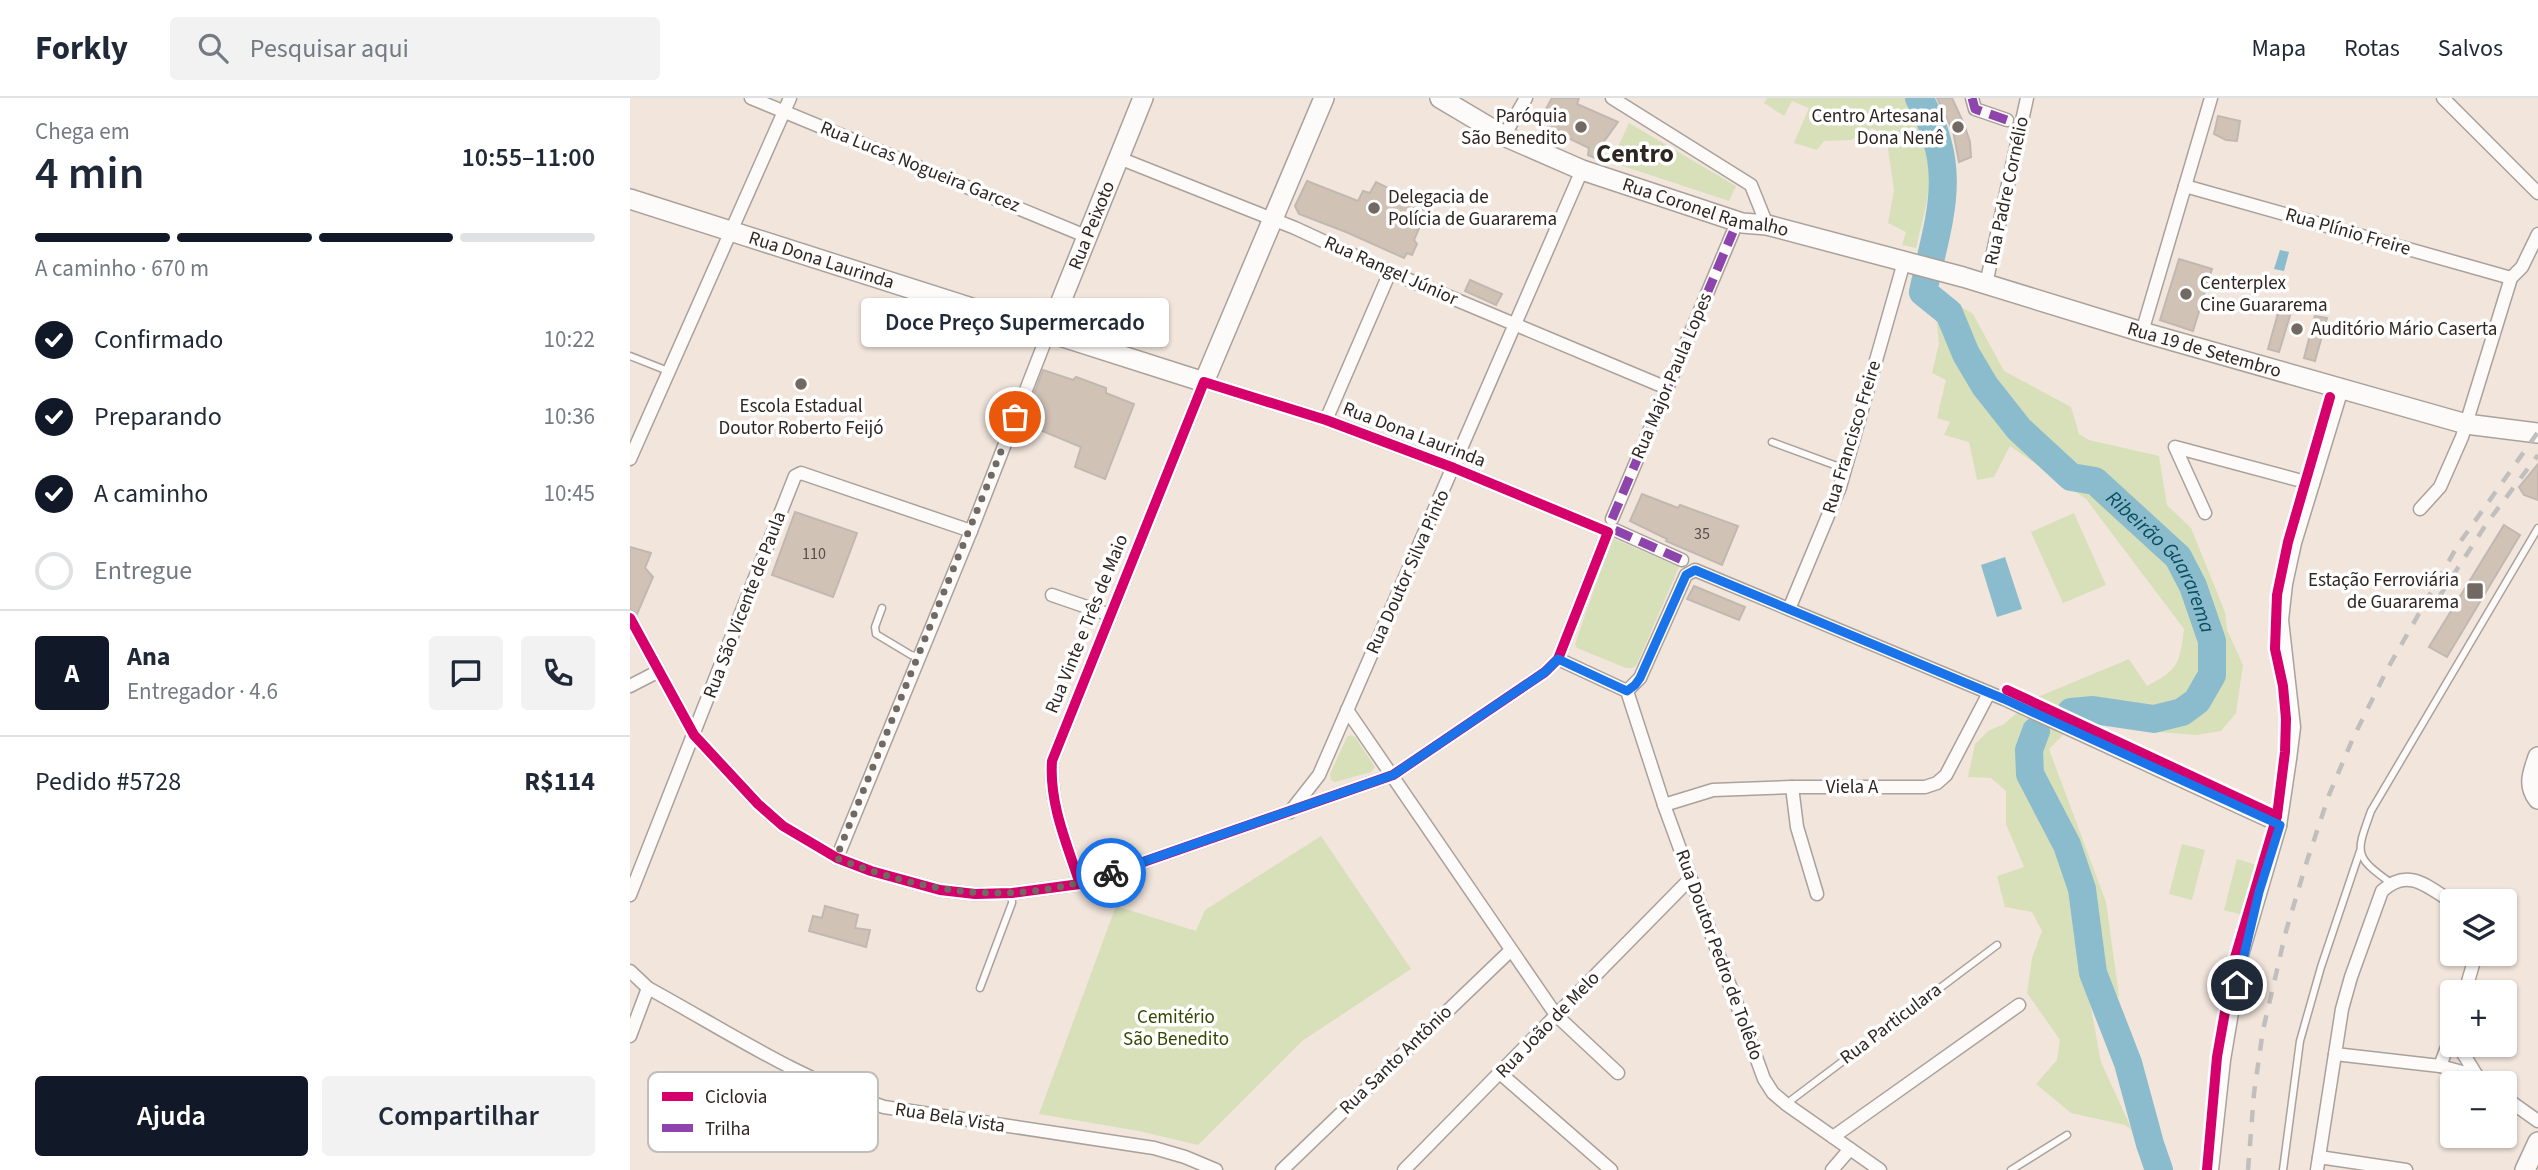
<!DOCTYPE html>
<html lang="pt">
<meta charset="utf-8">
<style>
body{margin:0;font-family:"Source Sans 3",sans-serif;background:#f2f2f3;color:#1f2937;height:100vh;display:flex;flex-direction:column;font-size:26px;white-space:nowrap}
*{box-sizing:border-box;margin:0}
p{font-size:23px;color:#747a83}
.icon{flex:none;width:38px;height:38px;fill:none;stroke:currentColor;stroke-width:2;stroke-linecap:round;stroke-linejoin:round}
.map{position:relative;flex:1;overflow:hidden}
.sheet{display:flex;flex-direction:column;background:#fff;width:630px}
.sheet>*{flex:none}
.tools{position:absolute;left:1810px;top:791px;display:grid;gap:14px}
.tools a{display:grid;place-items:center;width:77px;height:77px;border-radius:7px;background:#fff;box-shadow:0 2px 5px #0004;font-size:35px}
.pin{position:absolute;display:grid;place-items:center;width:60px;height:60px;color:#fff;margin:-30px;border:4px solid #fff;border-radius:50%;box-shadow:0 2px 7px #0007}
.courier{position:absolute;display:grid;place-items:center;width:70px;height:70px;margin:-35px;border:5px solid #1a73e8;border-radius:50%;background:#fff;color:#222;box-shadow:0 2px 9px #0007}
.bubble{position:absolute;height:49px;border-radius:7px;background:#fff;box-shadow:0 2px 5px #0004;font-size:23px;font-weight:600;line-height:49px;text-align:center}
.headline em{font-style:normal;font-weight:600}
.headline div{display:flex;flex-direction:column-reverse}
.headline{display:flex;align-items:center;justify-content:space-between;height:119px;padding:0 35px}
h1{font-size:46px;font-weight:600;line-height:52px}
.bar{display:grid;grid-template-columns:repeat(4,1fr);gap:10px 7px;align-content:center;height:84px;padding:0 35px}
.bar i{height:9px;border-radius:5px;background:#e0e1e3}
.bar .current{background:#111827}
.bar p{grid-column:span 4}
.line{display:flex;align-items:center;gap:18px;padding:0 35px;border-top:2px solid #e0e1e3}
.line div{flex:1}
.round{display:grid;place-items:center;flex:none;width:74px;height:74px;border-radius:7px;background:#f2f2f3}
ol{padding:0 35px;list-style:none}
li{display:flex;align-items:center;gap:21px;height:77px}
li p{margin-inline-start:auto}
li .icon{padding:7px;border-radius:50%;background:#111827;color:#fff;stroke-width:4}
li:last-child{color:#747a83}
li i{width:38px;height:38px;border:4px solid #e0e1e3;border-radius:50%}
.button{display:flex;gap:14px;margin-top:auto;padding:14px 35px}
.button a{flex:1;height:80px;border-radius:7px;background:#111827;color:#fff;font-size:28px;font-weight:600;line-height:80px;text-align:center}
.button a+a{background:#f2f2f3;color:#1f2937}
header{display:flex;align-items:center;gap:42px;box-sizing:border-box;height:98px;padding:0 35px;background:#fff;border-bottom:2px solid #e0e1e3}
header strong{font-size:33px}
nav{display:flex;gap:38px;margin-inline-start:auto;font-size:24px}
.search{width:490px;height:63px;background:#f2f2f3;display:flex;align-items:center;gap:18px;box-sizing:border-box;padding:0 24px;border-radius:7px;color:#747a83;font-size:26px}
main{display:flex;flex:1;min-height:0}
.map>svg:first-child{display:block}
.green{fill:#d8e0ba}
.water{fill:#8abccd}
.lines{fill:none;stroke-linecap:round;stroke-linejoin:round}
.river{stroke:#8abccd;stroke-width:28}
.building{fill:#d1c2b6;stroke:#c2b8b2;stroke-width:2}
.lane-casing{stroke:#aaa19b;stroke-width:9}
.street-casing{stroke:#aaa19b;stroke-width:15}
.secondary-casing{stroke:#aaa19b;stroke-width:22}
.lane{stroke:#fdfbfa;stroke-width:6}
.street{stroke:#fdfbfa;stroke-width:12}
.secondary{stroke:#fdfbfa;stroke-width:19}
.rail{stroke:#c1bfbd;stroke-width:4.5;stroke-dasharray:12 12;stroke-linecap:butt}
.quiet{stroke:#8e44ad;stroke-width:9;stroke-dasharray:18 9;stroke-linecap:butt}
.cycleway-casing{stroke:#fff;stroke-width:15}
.cycleway{stroke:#d6006c;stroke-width:10}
.done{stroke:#726962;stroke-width:7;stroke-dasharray:0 12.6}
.route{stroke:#1a73e8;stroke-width:9}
.poi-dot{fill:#726962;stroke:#fff;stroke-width:2.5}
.labels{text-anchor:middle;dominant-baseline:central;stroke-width:7;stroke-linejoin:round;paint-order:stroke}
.number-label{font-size:16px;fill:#574d46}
.poi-label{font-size:19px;fill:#2e2620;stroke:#fff;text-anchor:end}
.street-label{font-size:19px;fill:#2e2620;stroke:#fff}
.park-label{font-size:19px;fill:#344700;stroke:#fff}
.water-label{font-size:21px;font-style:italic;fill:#0a4d61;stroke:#fff}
.district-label{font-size:26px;font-weight:bold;fill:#2e2620;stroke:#fff}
.key{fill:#fff;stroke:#c0bebc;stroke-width:2}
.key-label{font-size:19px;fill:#2e2620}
</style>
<header>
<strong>Forkly</strong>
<div class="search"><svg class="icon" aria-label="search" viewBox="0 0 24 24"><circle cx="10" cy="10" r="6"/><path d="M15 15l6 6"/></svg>Pesquisar aqui</div>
<nav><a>Mapa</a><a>Rotas</a><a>Salvos</a></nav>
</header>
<main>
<section class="sheet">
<div class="headline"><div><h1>4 min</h1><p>Chega em</p></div><em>10:55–11:00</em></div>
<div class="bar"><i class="current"></i><i class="current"></i><i class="current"></i><i></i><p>A caminho · 670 m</p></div>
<ol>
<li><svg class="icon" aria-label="check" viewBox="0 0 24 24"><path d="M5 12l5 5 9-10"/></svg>Confirmado<p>10:22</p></li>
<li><svg class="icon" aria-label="check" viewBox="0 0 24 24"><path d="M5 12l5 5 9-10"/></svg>Preparando<p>10:36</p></li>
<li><svg class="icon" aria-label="check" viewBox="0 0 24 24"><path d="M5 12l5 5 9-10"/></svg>A caminho<p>10:45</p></li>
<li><i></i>Entregue</li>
</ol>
<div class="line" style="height:126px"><b class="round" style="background:#111827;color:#fff">A</b><div><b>Ana</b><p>Entregador · 4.6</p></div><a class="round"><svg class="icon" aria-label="chat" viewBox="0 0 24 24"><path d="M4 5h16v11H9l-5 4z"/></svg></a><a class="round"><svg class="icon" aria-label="phone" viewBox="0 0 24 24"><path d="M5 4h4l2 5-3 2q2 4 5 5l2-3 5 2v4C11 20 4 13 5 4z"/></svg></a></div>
<div class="line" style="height:91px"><div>Pedido #5728</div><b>R$114</b></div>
<div class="button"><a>Ajuda</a><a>Compartilhar</a></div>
</section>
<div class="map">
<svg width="1908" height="1072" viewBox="0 0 1908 1072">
<rect width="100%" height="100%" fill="#f1e5dc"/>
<g class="green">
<path d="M 1137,0 L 1278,0 C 1283,9 1291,19 1294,29 C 1309,69 1295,111 1286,150 L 1272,147 L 1276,134 L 1258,125 L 1264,92 L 1256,37 L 1242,30 L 1221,42 L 1194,43 L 1187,52 L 1164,45 L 1179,10 L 1162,3 L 1154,18 L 1134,5 Z"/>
<path d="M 999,25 L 1106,88 L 1099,103 L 981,64 Z"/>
<path d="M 1330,208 L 1343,216 L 1374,273 L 1441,309 L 1449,336 L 1459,342 L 1529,358 L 1537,407 L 1561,430 L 1595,514 L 1597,532 L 1613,567 L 1606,615 L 1591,633 L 1566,637 L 1529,634 L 1474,624 L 1436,634 L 1419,651 L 1476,804 L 1489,898 L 1459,899 L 1471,964 L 1502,1032 L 1495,1027 L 1441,1015 L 1406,986 L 1427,962 L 1430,942 L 1397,895 L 1402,860 L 1412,833 L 1402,814 L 1375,809 L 1367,778 L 1394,769 L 1376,726 L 1376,693 L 1361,680 L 1338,679 L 1345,646 L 1358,633 L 1374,626 L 1403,601 L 1499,561 L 1517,588 C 1548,572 1550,565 1554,531 L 1456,401 L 1380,348 L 1364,379 L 1347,382 L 1339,344 L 1314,337 L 1320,324 L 1307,320 L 1316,282 L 1302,275 L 1309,246 L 1306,216 L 1325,215 Z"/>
<path d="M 1444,415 L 1476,487 L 1433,505 L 1401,434 Z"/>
<path d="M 982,440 L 1049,469 L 1007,566 L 1003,570 L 996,570 L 947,550 L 945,546 Z"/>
<path d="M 721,637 L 725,639 L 745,669 L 741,674 L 705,684 L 701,682 L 700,676 L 717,639 Z"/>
<path d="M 691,738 L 781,871 L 672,943 L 568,1047 L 509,1033 L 409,1016 L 486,808 L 566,833 L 575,812 Z"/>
<path d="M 1552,746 L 1575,752 L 1562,802 L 1539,796 Z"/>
<path d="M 1607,761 L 1630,768 L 1617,818 L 1594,812 Z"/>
</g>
<g class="water">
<path d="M 1650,152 L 1659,154 L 1654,173 L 1644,171 Z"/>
<path d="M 1375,459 L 1392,511 L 1367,519 L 1351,467 Z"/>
</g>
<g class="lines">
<g class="river">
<path id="s1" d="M 1289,0 C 1330,72 1309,119 1293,194 L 1319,215 L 1336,256 L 1355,288 L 1389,331 L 1441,379 L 1465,383 L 1548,459 L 1563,488 L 1582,543 L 1582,577 L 1567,603 L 1552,614 L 1524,621 L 1463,612 L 1441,614"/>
<path d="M 1406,633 L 1399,652 L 1400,676 L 1437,747 L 1452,791 L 1463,875 L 1498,965 L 1520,1046 L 1529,1072"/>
</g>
</g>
<g class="building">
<path d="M 922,0 L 949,0 L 947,6 L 988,24 L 973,45 L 970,62 L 958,57 L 959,50 L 930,36 L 925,40 L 917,37 L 919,26 L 912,18 Z"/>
<path d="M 1307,0 L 1322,0 L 1334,26 L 1340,44 L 1341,59 L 1329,64 L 1323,33 Z"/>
<path d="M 1588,18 L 1610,23 L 1607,43 L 1596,42 L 1584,36 Z"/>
<path d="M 677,83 L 728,103 L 733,93 L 740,95 L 746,84 L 776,99 L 780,90 L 805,103 L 799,117 L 795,116 L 784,142 L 787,146 L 782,157 L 777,155 L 774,160 L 716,134 L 669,116 L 665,108 Z"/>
<path d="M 1549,161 L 1582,171 L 1563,233 L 1530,222 Z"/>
<path d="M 840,182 L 872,196 L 866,207 L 835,193 Z"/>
<path d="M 1650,208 L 1662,211 L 1649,254 L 1638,251 Z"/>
<path d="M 1685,218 L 1697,220 L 1685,263 L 1674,260 Z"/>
<path d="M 413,272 L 443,282 L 446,279 L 476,290 L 476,295 L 504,306 L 475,381 L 445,369 L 451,349 L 393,325 Z"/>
<path d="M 1908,366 L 1908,402 L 1894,397 L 1889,389 Z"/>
<path d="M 1012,396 L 1048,410 L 1050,407 L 1108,428 L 1092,467 L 1036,443 L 1037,441 L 1000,423 Z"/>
<path d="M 165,414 L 227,435 L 203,499 L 142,477 Z"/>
<path d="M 1874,427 L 1890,437 L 1817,559 L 1799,549 Z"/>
<path d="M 0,449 L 21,455 L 15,470 L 23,479 L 7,516 L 0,511 Z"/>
<path d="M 1064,488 L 1115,509 L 1109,522 L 1057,501 Z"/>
<path d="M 195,808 L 228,817 L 225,830 L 240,832 L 236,849 L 179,833 L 183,818 L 192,820 Z"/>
</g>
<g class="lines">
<g class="lane-casing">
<g id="lane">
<path d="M 0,258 L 38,273"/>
<path d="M 1142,344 L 1215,371"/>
<path d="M 252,510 L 245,529 L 246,536 L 281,557 L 289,559"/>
<path d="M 1761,785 C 1723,758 1726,755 1741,713 L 1908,430"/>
<path d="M 350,890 L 382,805 L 382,795"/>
<path d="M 1156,1006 L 1367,847"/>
<path d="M 1381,1072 L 1437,1037"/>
<path d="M 1653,1072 L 1670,943 L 1691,869 L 1730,753"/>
</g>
</g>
<g class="street-casing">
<g id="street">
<path d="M 121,0 L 458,139"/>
<path d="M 982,0 L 1121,87 L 1137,127"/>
<path d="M 1342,0 L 1345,11 L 1377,22"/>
<path d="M 1813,0 L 1908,95"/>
<path d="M 874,38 L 896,0"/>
<path d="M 489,60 L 665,130 L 760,174 L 1032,288"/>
<path d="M 1555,88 L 1881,180"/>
<path d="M 1356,186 L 1397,0"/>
<path d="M 1512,234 L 1581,0"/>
<path d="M 696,322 L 760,174"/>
<path d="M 0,361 L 160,0"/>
<path d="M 1790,411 L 1810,389 L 1832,339 L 1881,180 L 1892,169 L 1908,136"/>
<path d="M 1575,415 L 1545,349 L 1683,386"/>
<path d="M 982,421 L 1103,134"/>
<path d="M 985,432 L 1052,462"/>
<path d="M 422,497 L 480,517"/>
<path d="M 1159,511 L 1210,389 L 1274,164"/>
<path d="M 0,520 L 64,637 L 128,706 L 153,728 L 207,760 L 241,773 L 310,792 L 345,796 L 382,795 L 450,786 L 763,677 L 915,574 L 928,561 L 978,434 L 824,370 L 696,322 L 574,284 L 422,663 C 419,706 437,746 450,786"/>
<path d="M 928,561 L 997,593"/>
<path d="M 0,588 L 29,573"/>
<path d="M 997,593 L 1010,580 L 1056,477 L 1065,472 L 1374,601 L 1650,728"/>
<path d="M 997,593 L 1034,707 L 1134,981 L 1143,995 L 1156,1006 L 1250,1072"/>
<path d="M 717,612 L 926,917 L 988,975"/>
<path d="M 1162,689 L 1167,729 L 1187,796"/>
<path d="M 1034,707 L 1083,692 L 1162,689 L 1295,689 L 1307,685 L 1316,677 L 1359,595"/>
<path d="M 660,714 L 689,677 L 952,72"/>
<path d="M 207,760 L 341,433 L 419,233"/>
<path d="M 0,797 L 165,378 L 171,375 L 341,433"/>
<path d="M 0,873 L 18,890 C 95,932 170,982 254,1009 L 524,1050 L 555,1059 L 586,1072"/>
<path d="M 1835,894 L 1846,856"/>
<path d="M 0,938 L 18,890"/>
<path d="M 1828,947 L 1847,978 L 1856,985"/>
<path d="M 1705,956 L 1810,968 L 1847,978"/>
<path d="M 1810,968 L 1822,936"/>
<path d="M 871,976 L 981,1072"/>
<path d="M 1874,999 L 1908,1023"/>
<path d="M 1203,1039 L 1389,907"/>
<path d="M 1689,1059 L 1776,1072"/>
<path d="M 652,1072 L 880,853"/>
<path d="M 774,1072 L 1060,781"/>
<path d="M 1202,1072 L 1220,1051"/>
<path d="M 1582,1072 L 1594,962 L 1611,861 L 1650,728 L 1660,661 L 1664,629 L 1652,522 L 1656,486 L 1665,445 L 1712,291"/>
<path d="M 1687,1072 L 1712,911 L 1721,879 L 1752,793 C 1778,769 1797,788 1822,804"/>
</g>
</g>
<g class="secondary-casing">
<g id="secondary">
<path id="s2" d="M 810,0 L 874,38 L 952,72 L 1112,125 L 1137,127 L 1333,179 L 1512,234 L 1836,326 L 1908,335"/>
<path id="s3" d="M 0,101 L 574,284 L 694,0"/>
<path id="s4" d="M 419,233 L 513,0"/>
<path d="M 1908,659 C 1903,675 1897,686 1908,701"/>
<path d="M 1895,1072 L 1908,1044"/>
</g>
</g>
<use href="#lane" class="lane"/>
<use href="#street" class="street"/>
<use href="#secondary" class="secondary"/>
<g class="rail">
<path d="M 1809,499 L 1857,425 L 1908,357"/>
<path d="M 1618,1072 L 1624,995 L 1633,932 L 1656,833 L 1677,763 L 1699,697 L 1723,640 L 1758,570 L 1828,447 L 1908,334"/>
</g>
<g class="quiet">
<path d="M 1342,0 L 1345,11 L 1377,22"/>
<path d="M 982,421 L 1103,134"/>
<path d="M 985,432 L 1052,462"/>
</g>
<g class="cycleway-casing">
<g id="cycleway">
<path d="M 0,520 L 64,637 L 128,706 L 153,728 L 207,760 L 241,773 L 310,792 L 345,796 L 382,795 L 450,786 L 763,677 L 915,574 L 928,561 L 978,434 L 824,370 L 696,322 L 574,284 L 422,663 C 419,706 437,746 450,786"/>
<path d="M 1377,592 L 1647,718"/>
<path d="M 1577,1072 L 1587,959 L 1604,863 L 1647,718 L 1655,654 L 1656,621 L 1653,588 L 1645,551 L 1647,497 L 1658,444 L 1700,299"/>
</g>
</g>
<use href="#cycleway" class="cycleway"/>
</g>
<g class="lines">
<path class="done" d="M 385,319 L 206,760 C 302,797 382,809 481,775"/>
<path class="route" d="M 481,775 L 763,677 L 915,574 L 928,561 L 997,593 L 1005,587 L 1010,580 L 1056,477 L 1065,472 L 1374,601 L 1650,727 L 1629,794 L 1607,887"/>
</g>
<g class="poi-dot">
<circle cx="951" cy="29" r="7"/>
<circle cx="1328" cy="29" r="7"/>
<circle cx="744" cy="110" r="7"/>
<circle cx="1556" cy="196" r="7"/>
<circle cx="1667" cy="231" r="7"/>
<circle cx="171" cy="286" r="7"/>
<rect x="1836" y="484" width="18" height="18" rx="3.5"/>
</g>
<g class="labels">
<g class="number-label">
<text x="1072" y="436">35</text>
<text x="184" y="456">110</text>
</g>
<g class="poi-label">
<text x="937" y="18">Paróquia<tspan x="937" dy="22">São Benedito</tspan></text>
<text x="1314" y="18">Centro Artesanal<tspan x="1314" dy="22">Dona Nenê</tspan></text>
<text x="758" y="99" text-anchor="start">Delegacia de<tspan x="758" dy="22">Polícia de Guararema</tspan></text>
<text x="1570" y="185" text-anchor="start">Centerplex<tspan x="1570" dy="22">Cine Guararema</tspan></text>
<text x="1681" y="231" text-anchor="start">Auditório Mário Caserta</text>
<text x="171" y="308" text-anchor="middle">Escola Estadual<tspan x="171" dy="22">Doutor Roberto Feijó</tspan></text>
<text x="1829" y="482">Estação Ferroviária<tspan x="1829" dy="22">de Guararema</tspan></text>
</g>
<g class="street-label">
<text transform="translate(290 69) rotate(22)">Rua Lucas Nogueira Garcez</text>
<text transform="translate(1377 93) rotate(-78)">Rua Padre Cornélio</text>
<text stroke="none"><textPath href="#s2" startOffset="289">Rua Coronel Ramalho</textPath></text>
<text stroke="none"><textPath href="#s4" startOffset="114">Rua Peixoto</textPath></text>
<text transform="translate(1718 134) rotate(16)">Rua Plínio Freire</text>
<text stroke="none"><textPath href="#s3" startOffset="201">Rua Dona Laurinda</textPath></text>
<text transform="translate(761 173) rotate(24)">Rua Rangel Júnior</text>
<text stroke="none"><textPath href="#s2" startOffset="808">Rua 19 de Setembro</textPath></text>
<text transform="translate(1042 278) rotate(-67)">Rua Major Paula Lopes</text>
<text transform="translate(784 337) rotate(21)">Rua Dona Laurinda</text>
<text transform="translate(1222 339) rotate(-73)">Rua Francisco Freire</text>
<text transform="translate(778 474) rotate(-66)">Rua Doutor Silva Pinto</text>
<text transform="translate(115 507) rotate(-69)">Rua São Vicente de Paula</text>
<text transform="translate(457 526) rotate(-68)">Rua Vinte e Três de Maio</text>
<text x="1222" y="689">Viela A</text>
<text transform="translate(1089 857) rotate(70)">Rua Doutor Pedro de Tolêdo</text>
<text transform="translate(1261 926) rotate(-37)">Rua Particulara</text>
<text transform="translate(918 927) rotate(-46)">Rua João de Melo</text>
<text transform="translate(766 962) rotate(-44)">Rua Santo Antônio</text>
<text transform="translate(320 1020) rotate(9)">Rua Bela Vista</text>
</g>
<g class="park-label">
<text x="546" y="919">Cemitério<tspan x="546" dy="22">São Benedito</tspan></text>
</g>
<g class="water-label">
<text stroke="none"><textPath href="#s1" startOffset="572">Ribeirão Guararema</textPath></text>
</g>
<g class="district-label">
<text x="1005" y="55">Centro</text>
</g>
</g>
<rect x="18" y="974" width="230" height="80" rx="10" class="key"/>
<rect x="32" y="994" width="31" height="9" fill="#d6006c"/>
<rect x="32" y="1026" width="31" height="8" fill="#8e44ad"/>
<g class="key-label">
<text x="75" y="1005">Ciclovia</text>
<text x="75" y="1037">Trilha</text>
</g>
</svg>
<div class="tools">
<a><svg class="icon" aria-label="layers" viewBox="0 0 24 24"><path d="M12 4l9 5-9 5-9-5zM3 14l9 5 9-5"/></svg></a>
<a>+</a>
<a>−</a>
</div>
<div class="pin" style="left:385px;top:319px;background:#ea580c"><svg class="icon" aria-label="bag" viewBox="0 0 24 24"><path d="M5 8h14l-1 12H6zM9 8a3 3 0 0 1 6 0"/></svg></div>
<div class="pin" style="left:1607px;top:887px;background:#1f2937"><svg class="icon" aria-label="home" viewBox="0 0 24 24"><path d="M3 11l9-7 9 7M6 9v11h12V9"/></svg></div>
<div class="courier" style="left:481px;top:775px"><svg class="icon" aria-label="bike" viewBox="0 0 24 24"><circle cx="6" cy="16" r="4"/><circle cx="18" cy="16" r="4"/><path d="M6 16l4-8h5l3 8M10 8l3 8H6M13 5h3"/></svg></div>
<div class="bubble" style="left:231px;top:200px;width:308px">Doce Preço Supermercado</div>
</div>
</main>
